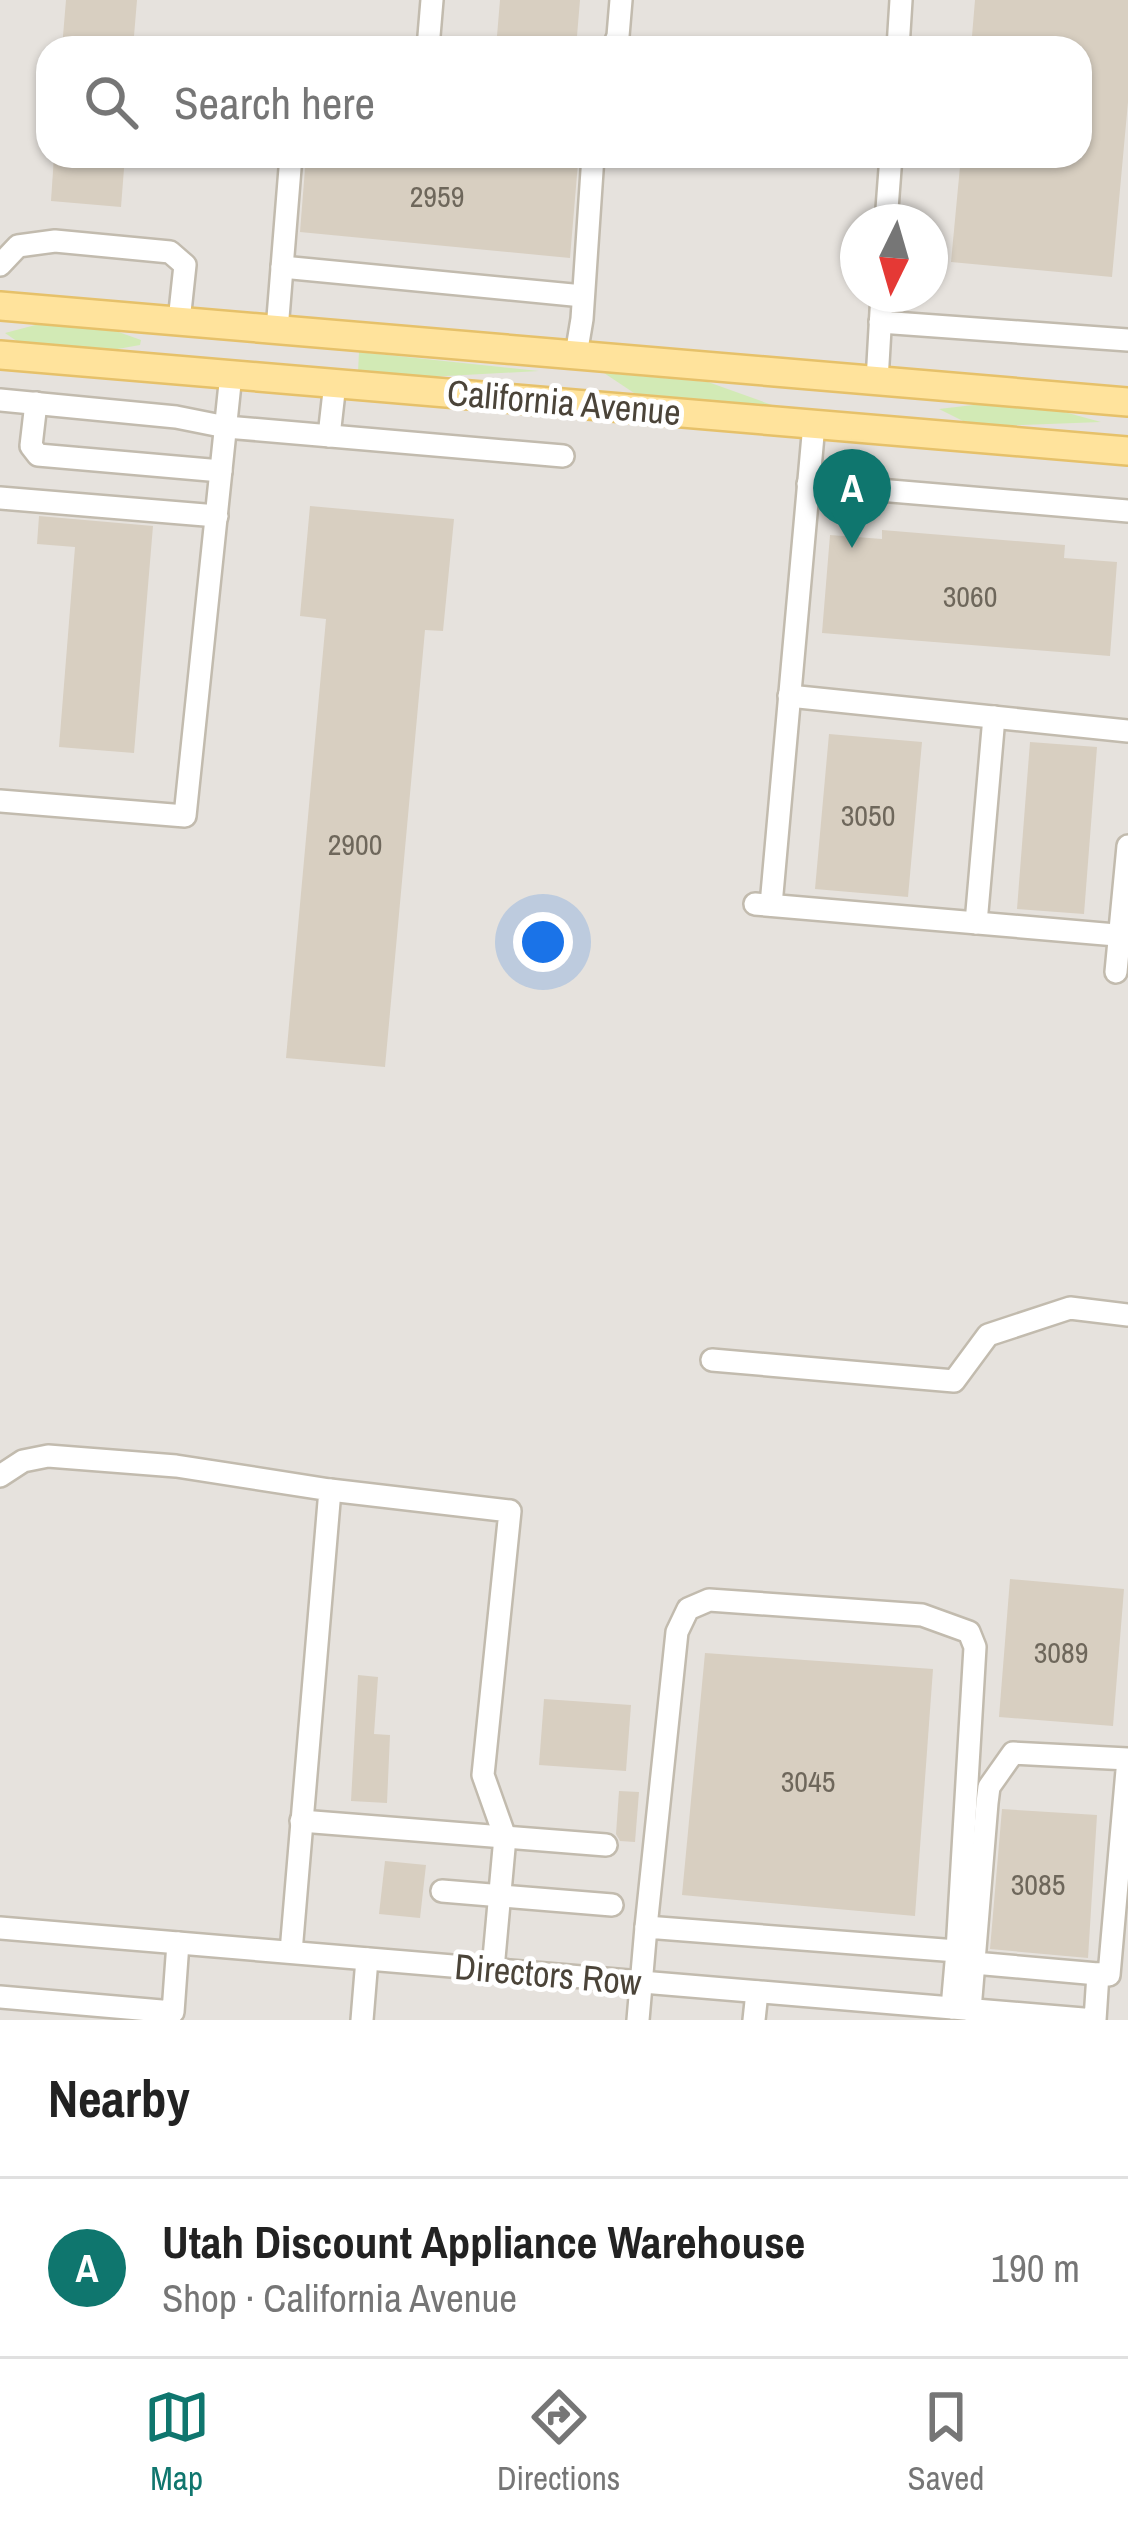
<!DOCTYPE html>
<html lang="en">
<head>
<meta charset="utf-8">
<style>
  :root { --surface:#fff; --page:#f6f6f6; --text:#222; --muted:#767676; --line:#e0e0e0; --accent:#0f766e }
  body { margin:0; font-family:"Archivo Narrow",sans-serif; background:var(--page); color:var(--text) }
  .compass { position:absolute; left:840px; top:204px; width:108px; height:108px; border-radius:50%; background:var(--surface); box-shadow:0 3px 9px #0004; rotate:185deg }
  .you { position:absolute; left:543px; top:942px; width:42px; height:42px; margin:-30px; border:9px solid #fff; border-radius:50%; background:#1a73e8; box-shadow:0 0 0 18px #1a73e833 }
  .badge { display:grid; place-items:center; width:78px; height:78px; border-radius:50%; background:var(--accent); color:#fff; font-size:39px; font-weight:700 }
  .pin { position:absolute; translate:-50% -99px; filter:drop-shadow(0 3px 6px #0008) }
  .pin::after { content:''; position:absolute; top:63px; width:42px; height:36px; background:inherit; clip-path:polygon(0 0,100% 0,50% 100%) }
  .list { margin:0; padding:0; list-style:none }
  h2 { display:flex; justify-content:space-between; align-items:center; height:156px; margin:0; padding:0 48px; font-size:51px }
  h2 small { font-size:39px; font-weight:400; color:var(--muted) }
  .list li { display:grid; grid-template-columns:78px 1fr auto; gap:36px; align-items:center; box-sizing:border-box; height:180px; padding:0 48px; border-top:3px solid var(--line) }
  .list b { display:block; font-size:45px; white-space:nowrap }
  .list p { margin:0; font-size:39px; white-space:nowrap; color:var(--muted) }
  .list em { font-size:39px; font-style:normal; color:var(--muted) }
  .icon { flex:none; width:66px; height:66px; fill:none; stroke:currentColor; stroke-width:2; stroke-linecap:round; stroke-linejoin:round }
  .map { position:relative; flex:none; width:1128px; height:2020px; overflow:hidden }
  .search { position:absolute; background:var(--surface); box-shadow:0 3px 9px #0004; left:36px; right:36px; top:36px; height:132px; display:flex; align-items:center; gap:30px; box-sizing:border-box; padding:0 42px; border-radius:36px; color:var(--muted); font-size:45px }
  .sheet { height:336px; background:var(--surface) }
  nav { display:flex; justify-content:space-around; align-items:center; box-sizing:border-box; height:168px; border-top:3px solid var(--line); background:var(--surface); font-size:33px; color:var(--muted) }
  nav a { display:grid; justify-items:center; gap:6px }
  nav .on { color:var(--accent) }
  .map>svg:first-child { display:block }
  .industrial { fill:#e6e2dd; fill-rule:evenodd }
  .green { fill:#d2eab5 }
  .building { fill:#d8cfc1 }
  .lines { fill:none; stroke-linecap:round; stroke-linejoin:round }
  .minor-casing { stroke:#c2bbae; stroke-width:26 }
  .major-casing { stroke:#e6c16a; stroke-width:32 }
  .minor { stroke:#fff; stroke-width:21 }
  .major { stroke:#ffe39c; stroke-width:27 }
  .labels { text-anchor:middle; stroke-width:10; stroke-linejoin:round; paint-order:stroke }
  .number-label { font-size:30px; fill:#6e675b }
  .street-label { font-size:36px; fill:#4b4439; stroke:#fff }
</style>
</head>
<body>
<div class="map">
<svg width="1128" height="2020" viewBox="0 0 1128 2020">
  <rect width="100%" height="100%" fill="#f6f3ec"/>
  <path class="industrial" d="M0 0H1128V2020H0ZM48 48H1080V156H48ZM858 222H930V294H858Z"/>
  <g class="green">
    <path d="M43 323 110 329 141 340 140 345 101 352 21 344 5 333Z"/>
    <path d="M359 352 539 371 409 378 358 372Z"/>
    <path d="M604 373 708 382 786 410 640 397Z"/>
    <path d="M982 404 1046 407 1101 422 975 427 939 409Z"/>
  </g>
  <g class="building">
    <path d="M66 0H137L133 48H62Z"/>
    <path d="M500 0H580L576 48H496Z"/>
    <path d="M975 0H1128V102L1112 277 951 262 961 156H1080V48H971Z"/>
    <path d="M54 156H125L121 207 51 201Z"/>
    <path d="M306 156H508L578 163 570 258 300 232Z"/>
    <path d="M310 506 454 519 443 631 425 630 385 1067 286 1058 326 619 300 616Z"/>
    <path d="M39 516 153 526 134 753 59 747 75 547 37 544Z"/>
    <path d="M882 530 1065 545 1064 558 1117 562 1110 656 822 633 830 535 882 539Z"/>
    <path d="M829 734 922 742 908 897 815 889Z"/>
    <path d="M1030 742 1097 747 1084 914 1017 909Z"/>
    <path d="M1010 1579 1124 1589 1113 1726 999 1717Z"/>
    <path d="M705 1653 933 1669 915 1916 682 1895Z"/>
    <path d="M358 1675 378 1677 374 1734 390 1735 387 1803 351 1801Z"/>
    <path d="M544 1699 631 1705 626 1771 539 1765Z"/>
    <path d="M619 1791 639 1792 635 1842 620 1841 616 1834Z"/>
    <path d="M1002 1809 1097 1815 1088 1958 990 1949Z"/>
    <path d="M385 1861 426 1865 420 1918 379 1914Z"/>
  </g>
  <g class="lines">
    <g class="minor-casing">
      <g id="minor">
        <path d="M428 48 432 0"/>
        <path d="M613 48 618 36 621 0"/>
        <path d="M898 48 901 0"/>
        <path d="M886 222 891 156"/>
        <path d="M0 265 18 246 55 241 170 252 185 265 179 321"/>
        <path d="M282 267 583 296"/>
        <path d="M880 322 1128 340"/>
        <path d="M277 330 291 156"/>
        <path d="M576 355 582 319 593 156"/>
        <path d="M877 381 882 294"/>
        <path d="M0 400 176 417 226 427 563 456"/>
        <path d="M36 403 31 446 38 455 221 471"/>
        <path d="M329 436 335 383"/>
        <path d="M808 484 1128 511"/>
        <path d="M0 498 217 516"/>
        <path d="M789 696 1128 731"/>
        <path d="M0 801 185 816 231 374"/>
        <path d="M755 904 1128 936"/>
        <path d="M771 905 814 424"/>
        <path d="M976 923 994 717"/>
        <path d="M1116 972 1128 846"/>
        <path d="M712 1360 954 1381 988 1335 1070 1308 1128 1315"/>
        <path d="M0 1476 23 1461 48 1456 176 1466 330 1490 291 1952"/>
        <path d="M330 1490 510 1511 483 1775 505 1837 493 1969"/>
        <path d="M301 1821 606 1845"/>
        <path d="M442 1891 612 1905"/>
        <path d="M646 1927 677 1632 688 1609 709 1600 922 1615 969 1632 975 1647 957 1951"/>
        <path d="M0 1928 1095 2020 1098 1974"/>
        <path d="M0 1997 173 2012 178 1943"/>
        <path d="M970 2010 987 1803 989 1787 1013 1753 1128 1759 1109 1975 974 1963"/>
        <path d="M362 2020 367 1959"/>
        <path d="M638 2020 646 1927 957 1951 952 2008"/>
        <path d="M754 2020 757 1992"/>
      </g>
    </g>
    <g class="major-casing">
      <g id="major">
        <path d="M0 306 1128 402"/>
        <path d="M0 355 1128 451"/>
      </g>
    </g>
    <use href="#minor" class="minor"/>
    <use href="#major" class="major"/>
  </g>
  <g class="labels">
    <g class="number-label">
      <text x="437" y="207">2959</text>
      <text x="970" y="607">3060</text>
      <text x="868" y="826">3050</text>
      <text x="355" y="855">2900</text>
      <text x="1061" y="1663">3089</text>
      <text x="808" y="1792">3045</text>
      <text x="1038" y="1895">3085</text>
    </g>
    <g class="street-label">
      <text transform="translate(564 402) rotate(5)" y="13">California Avenue</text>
      <text transform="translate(548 1974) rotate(5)" y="13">Directors Row</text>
    </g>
  </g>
</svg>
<svg class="compass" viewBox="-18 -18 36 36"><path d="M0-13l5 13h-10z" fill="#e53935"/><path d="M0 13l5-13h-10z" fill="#767676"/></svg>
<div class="you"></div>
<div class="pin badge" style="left:852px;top:548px">A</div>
<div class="search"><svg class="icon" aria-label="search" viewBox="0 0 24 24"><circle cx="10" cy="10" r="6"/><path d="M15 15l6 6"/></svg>Search here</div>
</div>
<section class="sheet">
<h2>Nearby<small></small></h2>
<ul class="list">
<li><span class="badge">A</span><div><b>Utah Discount Appliance Warehouse</b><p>Shop · California Avenue</p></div><em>190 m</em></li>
</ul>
</section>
<nav>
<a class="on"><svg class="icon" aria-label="map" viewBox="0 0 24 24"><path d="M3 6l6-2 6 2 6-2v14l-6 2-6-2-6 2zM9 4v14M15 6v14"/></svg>Map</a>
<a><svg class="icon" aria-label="directions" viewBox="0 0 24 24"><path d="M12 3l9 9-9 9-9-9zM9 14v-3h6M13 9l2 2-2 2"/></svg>Directions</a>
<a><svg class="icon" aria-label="saved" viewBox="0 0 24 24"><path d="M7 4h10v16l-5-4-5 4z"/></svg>Saved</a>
</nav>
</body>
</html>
